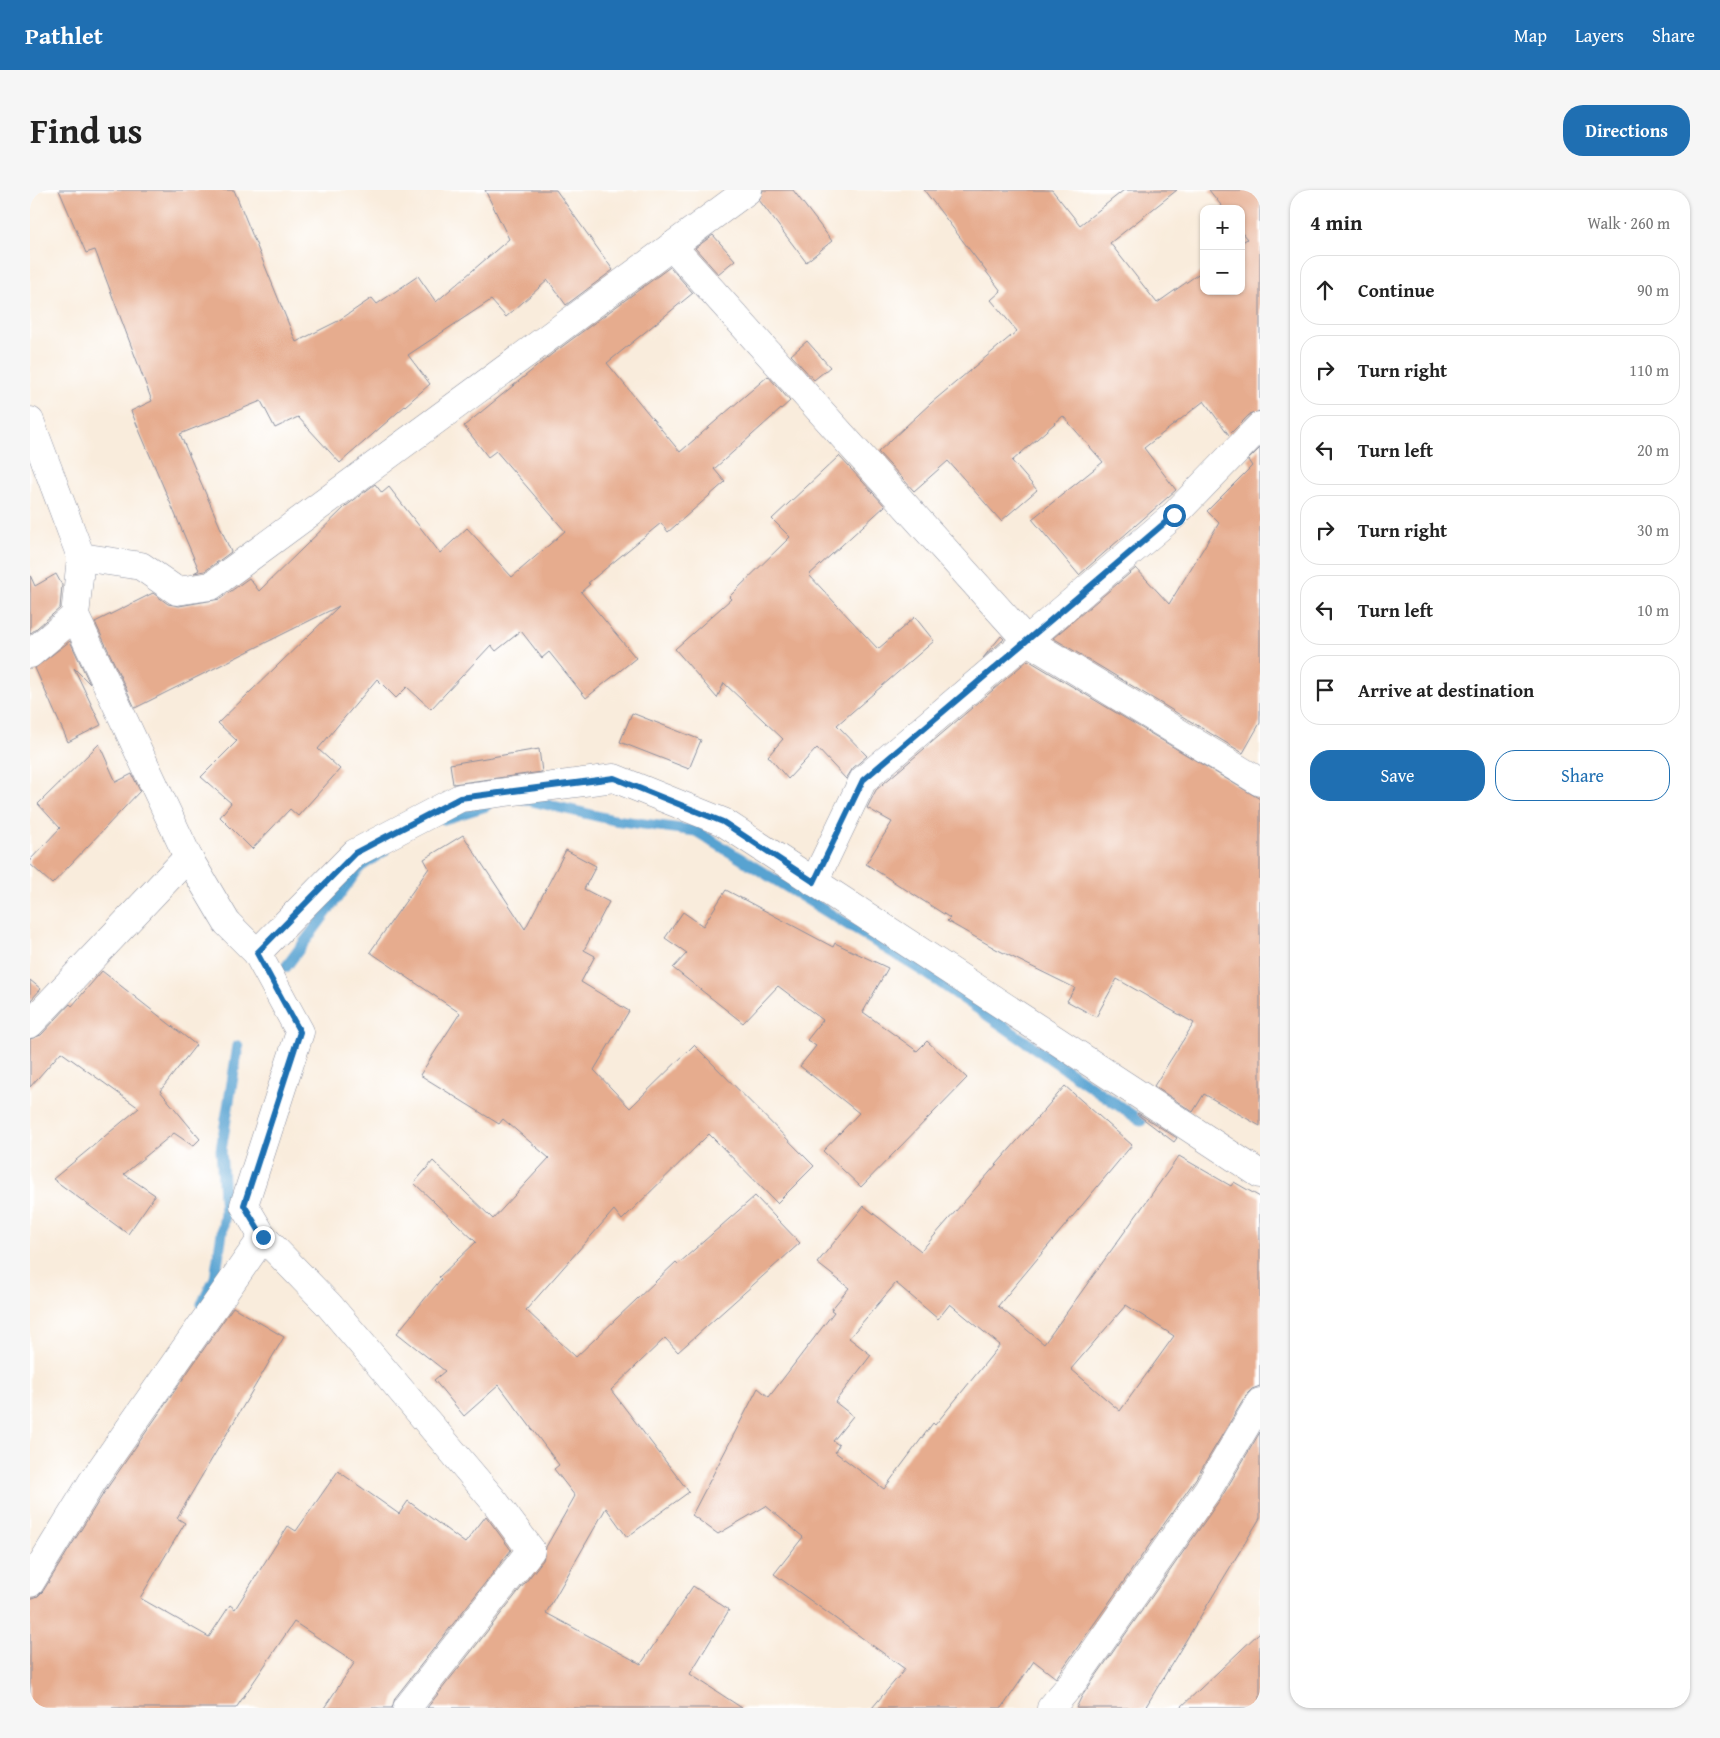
<!DOCTYPE html>
<html lang="en">
<head>
<meta charset="utf-8">
<style>
  :root { --surface:#fff; --page:#f6f6f6; --text:#222; --muted:#767676; --line:#e0e0e0; --accent:#1f6fb2 }
  body { margin:0; font-family:"Gentium Book Plus",serif; background:var(--page); color:var(--text) }
  .controls { position:absolute; right:15px; top:15px; display:grid; overflow:hidden; border-radius:10px; box-shadow:0 1px 4px #0004 }
  .controls button { width:45px; height:45px; display:grid; place-items:center; padding:0; border:0; border-bottom:1px solid var(--line); background:var(--surface); color:var(--text); font:25px sans-serif }
  .stop { position:absolute; width:15px; height:15px; margin:-11px; border:4px solid #1f6fb2; border-radius:50%; background:#fff }
  .stop.end { background:#1f6fb2; border-color:#fff; box-shadow:0 1px 5px #0008 }
  .list { margin:0; padding:0; list-style:none }
  h2 { display:flex; justify-content:space-between; align-items:center; height:65px; margin:0; padding:0 20px; font-size:21px }
  h2 small { font-size:16px; font-weight:400; color:var(--muted) }
  .list li { display:grid; grid-template-columns:32px 1fr auto; gap:15px; align-items:center; box-sizing:border-box; height:70px; margin:0 10px 10px; padding:0 10px; border:1px solid var(--line); border-radius:20px }
  .list b { display:block; font-size:19px; white-space:nowrap }
  .list em { font-size:16px; font-style:normal; color:var(--muted) }
  .actions { display:flex; gap:10px; padding:15px 20px }
  .actions a { flex:1; padding:11px 0; border:1px solid var(--accent); border-radius:20px; text-align:center; font-size:18px; color:var(--accent) }
  .actions .main { background:var(--accent); color:#fff }
  .icon { flex:none; width:28px; height:28px; fill:none; stroke:currentColor; stroke-width:2; stroke-linecap:round; stroke-linejoin:round }
  .map { position:relative; flex:none; width:1230px; height:1518px; overflow:hidden; border-radius:20px }
  header { display:flex; align-items:center; gap:30px; box-sizing:border-box; height:70px; padding:0 25px; background:var(--accent); color:#fff }
  header strong { font-size:24px }
  nav { display:flex; gap:28px; margin-inline-start:auto; font-size:18px }
  .intro { display:flex; align-items:center; justify-content:space-between; box-sizing:border-box; height:120px; padding:0 30px }
  h1 { margin:0; font-size:35px }
  .button { padding:12px 22px; border-radius:20px; background:var(--accent); color:#fff; font-size:18px; font-weight:700 }
  main { display:flex; gap:30px; padding:0 30px }
  aside { flex:1; background:var(--surface); border-radius:20px; box-shadow:0 1px 4px #0004 }
  .map>svg:first-child { display:block }
  .lines { fill:none; stroke-linecap:round; stroke-linejoin:round }
  .stream { stroke:#59a3d1; stroke-width:11 }
  .building { fill:#e6ac8e; fill-rule:evenodd }
  .street-casing { stroke:#8a8e9d; stroke-width:29 }
  .street { stroke:#fff; stroke-width:28 }
  .route { stroke:#1f6fb2; stroke-width:6 }
</style>
</head>
<body>
<header>
<strong>Pathlet</strong>
<nav><a>Map</a><a>Layers</a><a>Share</a></nav>
</header>
<div class="intro"><h1>Find us</h1><a class="button">Directions</a></div>
<main>
<div class="map">
<svg width="1230" height="1518" viewBox="0 0 1230 1518">
  <rect width="100%" height="100%" fill="#fff"/>
  <filter id="ink" filterUnits="userSpaceOnUse"><feTurbulence type="fractalNoise" baseFrequency=".02" numOctaves="2"/><feDisplacementMap in="SourceGraphic" scale="10" xChannelSelector="R" yChannelSelector="G"/><feConvolveMatrix kernelMatrix="1 2 1 2 8 2 1 2 1" color-interpolation-filters="sRGB"/></filter>
  <filter id="wash" filterUnits="userSpaceOnUse"><feTurbulence type="fractalNoise" baseFrequency=".0096" numOctaves="4" result="noise"/><feDisplacementMap in="SourceGraphic" scale="20" xChannelSelector="R" yChannelSelector="G"/><feGaussianBlur stdDeviation="1.12" result="paint"/><feColorMatrix in="noise" values="0 0 0 0 0 0 0 0 0 0 0 0 0 0 0 0 0 1.4 0 .05"/><feComposite in="paint" operator="in"/></filter>
  <g filter="url(#wash)">
    <rect width="100%" height="100%" fill="#f9ecdc"/>
    <g class="lines">
      <g class="stream">
        <path d="M493 609 584 630 666 641 896 783 1111 931"/>
        <path d="M414 629 456 616"/>
        <path d="M256 777 330 677 354 661"/>
        <path d="M172 1114 185 1088 195 1023 191 960 208 856"/>
      </g>
    </g>
    <g id="blocks">
      <g class="building">
        <path d="M29 0H204L266 152 308 131 342 108 347 114 388 86 406 112 479 49 455 0H526L583 80 536 115 518 90 476 127 461 110 378 165 400 194 310 273 268 227 245 238 231 211 150 244 201 362 175 381 164 383 169 380 101 221 122 211 65 60 56 63Z"/>
        <path d="M733 0H763L802 51 776 72 729 10Z"/>
        <path d="M894 0H1022L1050 35 1094 0H1147L1080 53 1127 113 1174 80V101H1211V53L1217 49 1211 42V19H1194L1179 0H1230V221L1219 225 1199 245 1174 211 1114 258 1146 300 1049 385 1002 329 1073 272 1033 226 982 271 1007 300 971 331 918 271 884 301 848 262 901 213 987 141 961 110 971 101Z"/>
        <path d="M683 45 705 70 688 84 665 58Z"/>
        <path d="M640 77 663 103 577 173 650 262 738 186 760 211 684 279 695 292 638 342 631 333 558 393 560 394 551 402 606 468 556 508 519 462 512 468 491 441 466 461 461 455 401 519 377 497 366 508 347 489 288 559 310 579 268 626 260 619 222 659 190 627 201 613 171 587 207 551 188 533 309 416 105 518 65 432 123 403 138 414 149 416 190 409 219 388 229 401 316 316 345 294 352 303 359 297 410 363 437 338 482 387 535 341 466 261 458 267 434 236 522 164Z"/>
        <path d="M777 151 800 177 784 190 761 165Z"/>
        <path d="M1230 258V533L1213 563 1023 448 1106 378 1139 414 1189 333 1177 321 1222 276 1218 270Z"/>
        <path d="M809 266 855 316 779 385 848 459 885 427 904 451 807 535 837 566 823 578 816 589 787 558 758 589 738 566 753 549 694 493 687 508 645 459 701 409 699 407 760 347 742 329Z"/>
        <path d="M26 384 32 395 30 418 0 444V385L5 396Z"/>
        <path d="M971 446 974 449 953 468Z"/>
        <path d="M40 451 60 494 44 478 71 535 38 552 5 478Z"/>
        <path d="M998 470 1230 609V936L1174 904 1163 922 1124 896 1164 833 1087 789 1066 827 1037 811 1045 798 966 759 917 731 920 728 836 674 862 632 837 618 846 600Z"/>
        <path d="M602 523 671 550 659 579 590 552Z"/>
        <path d="M69 554 86 592 102 584 110 601 22 694 0 674V670L30 638 8 614Z"/>
        <path d="M509 559 512 582 423 594 420 574Z"/>
        <path d="M433 645 495 739 536 660 566 676 554 699 579 712 554 760 565 766 551 792 599 821 564 880 600 918 664 855 784 976 747 1013 679 944 592 1030 584 1020 496 1120 546 1167 646 1072 648 1074 725 1006 770 1053 648 1162 635 1148 581 1200 659 1302 597 1347 576 1318 516 1423 611 1474 663 1396 699 1420 660 1484 712 1518H397L513 1370 516 1357 545 1306 524 1279 529 1275 469 1195 434 1226 404 1190 415 1181 367 1143 411 1089 409 1087 446 1052 384 993 403 971 463 1029 519 968 473 929 469 934 390 885 430 823 340 762 399 678 394 669Z"/>
        <path d="M696 700 803 757 805 753 858 778 833 822 887 861 897 851 937 888 831 997 793 961 829 923 770 876 786 856 777 850 793 830 748 796 713 833 643 778 657 763 635 748 653 722 673 736Z"/>
        <path d="M72 781 166 855 130 901 170 949 163 956 144 943 94 984 125 1005 98 1044 23 989 109 918 31 862 0 897V849L11 845 40 814 42 816Z"/>
        <path d="M0 790 11 799 0 811Z"/>
        <path d="M1035 896 1102 955 968 1116 1014 1154 1149 966 1201 996 1204 992 1230 1007V1196L1222 1199 1217 1204 1165 1290 1026 1488 1004 1471 972 1518H842L875 1479 744 1384 773 1347 736 1316 688 1344 662 1325 728 1198 739 1207 804 1122 801 1120 819 1098 787 1073 834 1016 891 1061ZM866 1093 908 1129 920 1114 970 1155 905 1235 903 1233 854 1299 805 1262 809 1255 803 1251 823 1226 805 1212 841 1165 819 1148ZM1096 1115 1144 1146 1090 1221 1041 1179Z"/>
        <path d="M1108 923 1147 948 1144 952 1107 924Z"/>
        <path d="M203 1117 254 1147 147 1328 155 1333 110 1408 179 1447 200 1415 205 1419 258 1336 266 1341 308 1281 369 1324 378 1311 435 1353 456 1326 481 1360 365 1508 362 1518H294L325 1472 264 1432 206 1518H0V1409L8 1406 13 1401 75 1301Z"/>
        <path d="M1230 1242V1328L1115 1518H1046L1052 1506 1191 1308Z"/>
        <path d="M1230 1442V1518H1150Z"/>
      </g>
    </g>
  </g>
  <g filter="url(#ink)">
    <use href="#blocks" fill-opacity="0" stroke="#8a8e9d" stroke-width="1"/>
    <g class="lines">
      <g class="street-casing">
        <g id="street">
          <path d="M642 56 996 450 1230 592"/>
          <path d="M0 231 51 367 45 426 158 667 197 733 227 763 270 842 214 1015 233 1047 299 1115 465 1312 501 1360 377 1518"/>
          <path d="M51 367 111 376 147 401 181 396 718 0"/>
          <path d="M0 464 45 426"/>
          <path d="M784 692 833 590 1144 325 1230 236"/>
          <path d="M227 763 325 663 430 608 584 588 693 632 1230 984"/>
          <path d="M0 834 158 667"/>
          <path d="M0 1393 62 1292 233 1047"/>
          <path d="M1021 1518 1043 1492 1178 1299 1230 1212"/>
        </g>
      </g>
      <use href="#street" class="street"/>
    </g>
  </g>
  <g class="lines" filter="url(#ink)">
    <path class="route" d="M233 1047 214 1015 270 842 227 763 325 663 430 608 584 588 693 632 784 692 833 590 1144 325"/>
  </g>
</svg>
<div class="controls">
<button>+</button>
<button>−</button>
</div>
<div class="stop" style="left:1144px;top:325px"></div>
<div class="stop end" style="left:233px;top:1047px"></div>
</div>
<aside>
<h2>4 min<small>Walk · 260 m</small></h2>
<ul class="list">
<li><svg class="icon" aria-label="ahead" viewBox="0 0 24 24"><path d="M12 20V5M6 11l6-6 6 6"/></svg><div><b>Continue</b></div><em>90 m</em></li>
<li><svg class="icon" aria-label="right" viewBox="0 0 24 24"><path d="M7 20v-9h11M14 6l5 5-5 5"/></svg><div><b>Turn right</b></div><em>110 m</em></li>
<li><svg class="icon" aria-label="left" viewBox="0 0 24 24"><path d="M17 20v-9H6M10 6l-5 5 5 5"/></svg><div><b>Turn left</b></div><em>20 m</em></li>
<li><svg class="icon" aria-label="right" viewBox="0 0 24 24"><path d="M7 20v-9h11M14 6l5 5-5 5"/></svg><div><b>Turn right</b></div><em>30 m</em></li>
<li><svg class="icon" aria-label="left" viewBox="0 0 24 24"><path d="M17 20v-9H6M10 6l-5 5 5 5"/></svg><div><b>Turn left</b></div><em>10 m</em></li>
<li><svg class="icon" aria-label="arrive" viewBox="0 0 24 24"><path d="M6 21V4h12l-3 4 3 4H6"/></svg><div><b>Arrive at destination</b></div></li>
</ul>
<div class="actions"><a class="main">Save</a><a>Share</a></div>
</aside>
</main>
</body>
</html>
